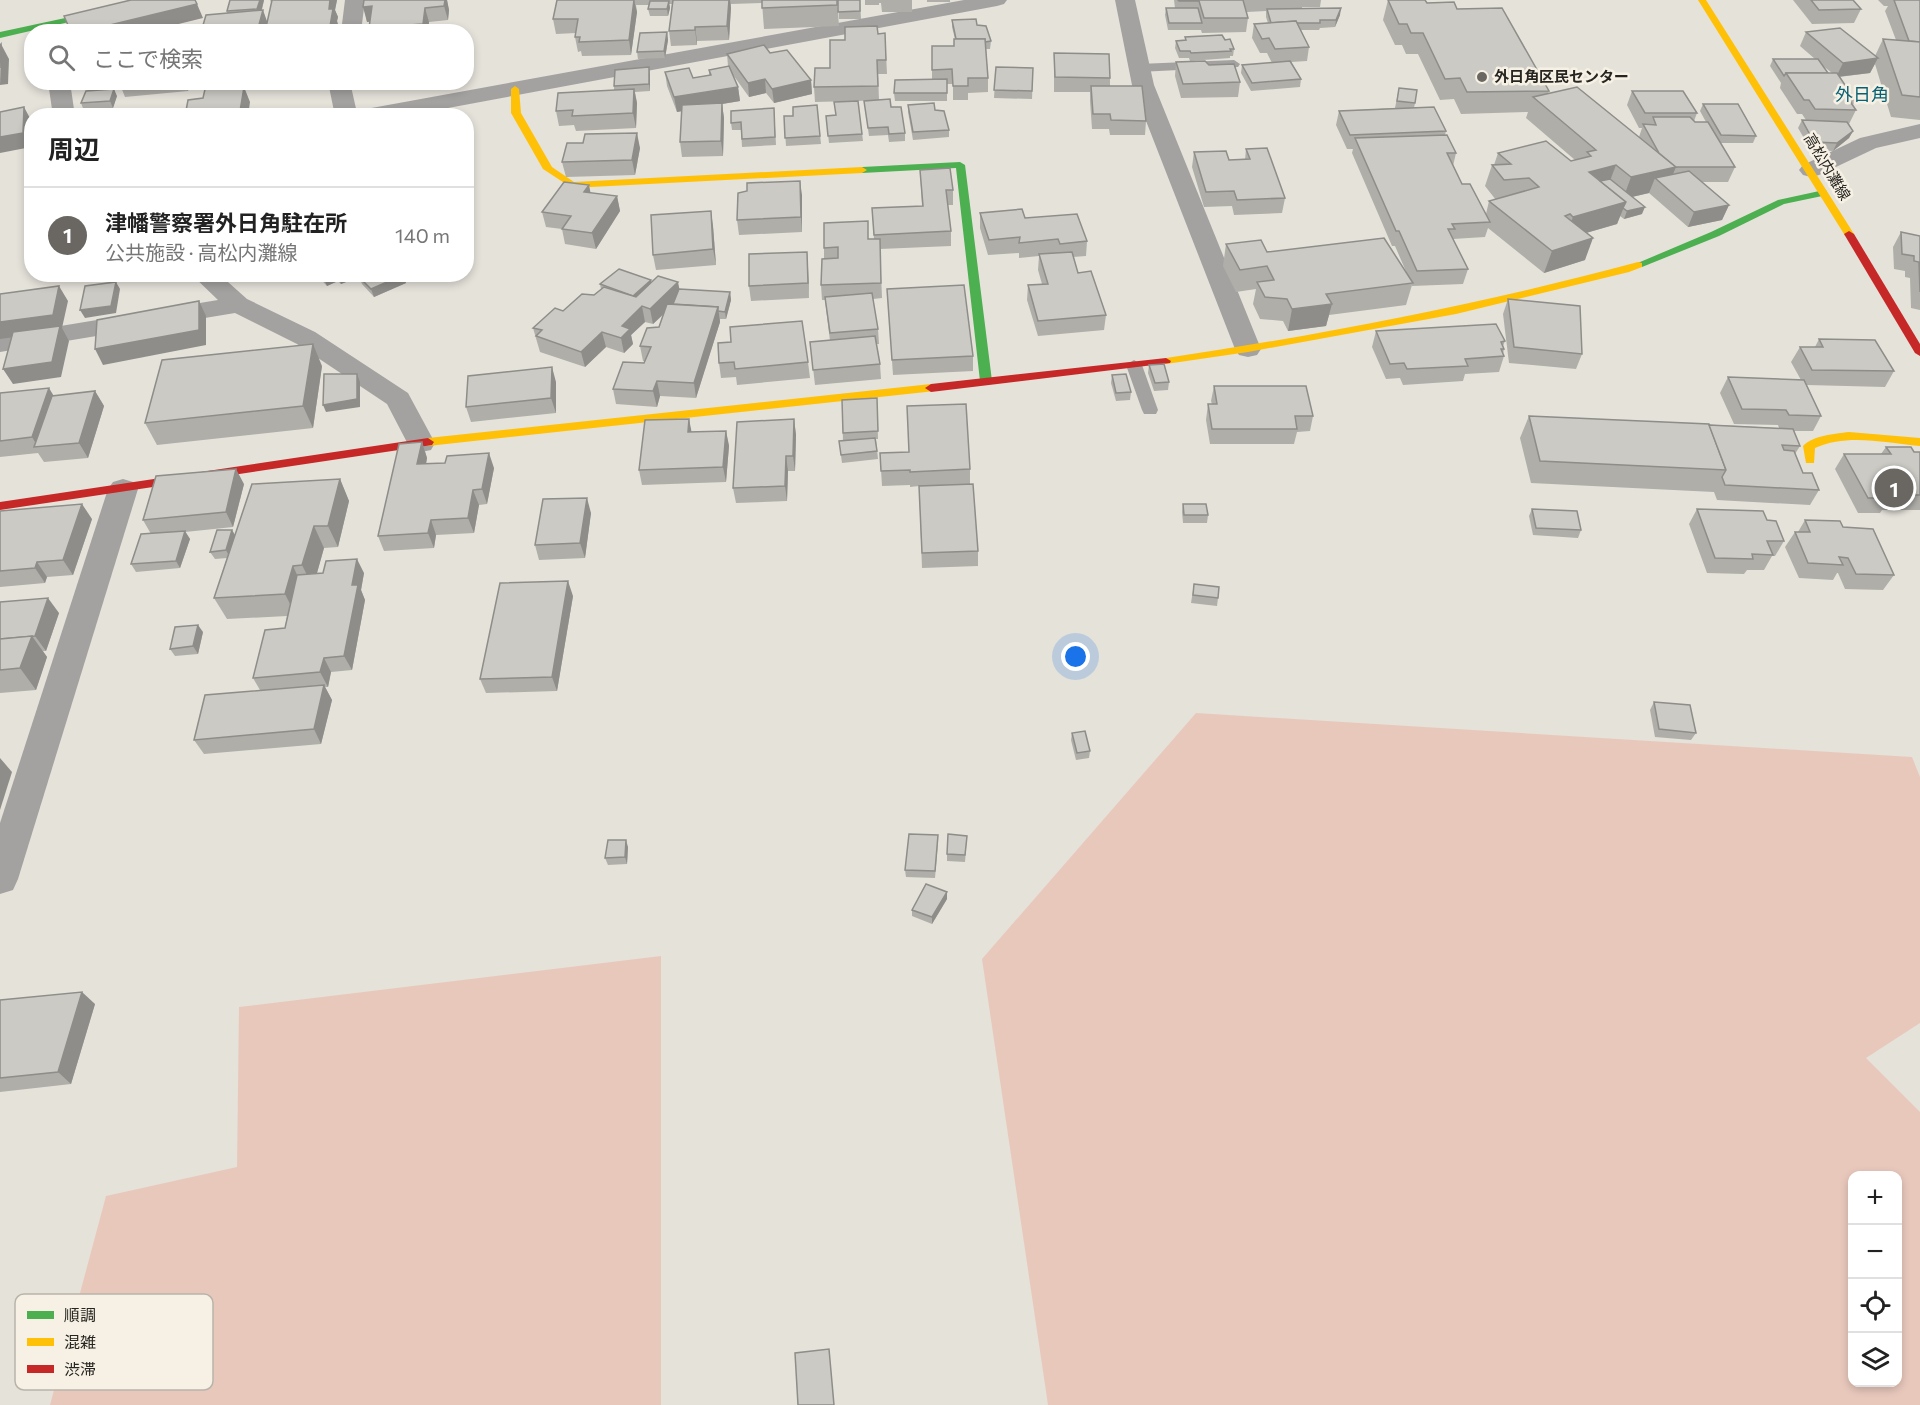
<!DOCTYPE html>
<html lang="ja">
<head>
<meta charset="utf-8">
<style>
  :root { --surface:#fff; --page:#f6f6f6; --text:#222; --muted:#767676; --line:#e0e0e0; --accent:#6a6762 }
  body { margin:0; font-family:Commissioner,"Noto Sans JP",sans-serif; background:var(--page); color:var(--text) }
  .controls { position:absolute; right:18px; bottom:18px; display:grid; overflow:hidden; border-radius:12px; box-shadow:0 3px 9px #0003 }
  .controls button { width:54px; height:54px; display:grid; place-items:center; padding:0; border:0; border-bottom:2px solid var(--line); background:var(--surface); color:var(--text); font:30px sans-serif }
  .you { position:absolute; left:1076px; top:657px; width:21px; height:21px; margin:-15px; border:4px solid #fff; border-radius:50%; background:#1a73e8; box-shadow:0 0 0 9px #1a73e833 }
  .badge { display:grid; place-items:center; width:39px; height:39px; border-radius:50%; background:var(--accent); color:#fff; font-size:20px; font-weight:700 }
  .pin { position:absolute; translate:-50% -50%; border:3px solid #fff; box-shadow:0 2px 6px #0006 }
  .list { margin:0; padding:0; list-style:none }
  h2 { display:flex; justify-content:space-between; align-items:center; height:78px; margin:0; padding:0 24px; font-size:26px }
  h2 small { font-size:20px; font-weight:400; color:var(--muted) }
  .list li { display:grid; grid-template-columns:39px 1fr auto; gap:18px; align-items:center; box-sizing:border-box; height:96px; padding:0 24px; border-top:2px solid var(--line) }
  .list b { display:block; font-size:22px; white-space:nowrap }
  .list p { margin:0; font-size:20px; white-space:nowrap; color:var(--muted) }
  .list em { font-size:20px; font-style:normal; color:var(--muted) }
  .icon { flex:none; width:33px; height:33px; fill:none; stroke:currentColor; stroke-width:2; stroke-linecap:round; stroke-linejoin:round }
  .map { position:relative; flex:none; width:1920px; height:1405px; overflow:hidden }
  .search { position:absolute; background:var(--surface); box-shadow:0 3px 9px #0003; left:24px; top:24px; width:450px; height:66px; display:flex; align-items:center; gap:15px; box-sizing:border-box; padding:0 21px; border-radius:24px; color:var(--muted); font-size:22px }
  .panel { position:absolute; background:var(--surface); box-shadow:0 3px 9px #0003; left:24px; top:108px; width:450px; height:174px; border-radius:24px }
  .map>svg:first-child { display:block }
  .green { fill:#e9c8bc; fill-rule:evenodd }
  .lines { fill:none; stroke-linecap:round; stroke-linejoin:round }
  .lane { fill:#a4a2a0; fill-rule:evenodd }
  .street { fill:#a4a2a0; fill-rule:evenodd }
  .fast { fill:#4caf50; fill-rule:evenodd }
  .slow { fill:#ffc107; fill-rule:evenodd }
  .jam { fill:#c62828; fill-rule:evenodd }
  .wall { fill:#afaea9; fill-rule:evenodd }
  .shaded-wall { fill:#8e8d89 }
  .building { fill:#cbcac4; stroke:#8e8d89; stroke-width:1.5 }
  .poi-dot { fill:#6a6762; stroke:#f6f1e4; stroke-width:2 }
  .labels { text-anchor:middle; stroke-width:5; stroke-linejoin:round; paint-order:stroke }
  .far-poi-label { font-size:15px; font-weight:bold; fill:#272521; stroke:#f6f1e4; text-anchor:start }
  .far-street-label { font-size:15px; fill:#272521; stroke:#f6f1e4 }
  .far-quarter-label { font-size:18px; fill:#076174; stroke:#f6f1e4 }
  .key { fill:#f6f1e4; stroke:#b8b4aa; stroke-width:1.5 }
  .key-label { font-size:16px; fill:#272521 }
</style>
</head>
<body>
<div class="map">
<svg width="1920" height="1405" viewBox="0 0 1920 1405">
  <rect width="100%" height="100%" fill="#e5e2da"/>
  <g class="green">
    <path d="M1196 713 1912 757 1920 777V1023L1866 1058 1920 1112V1405H1048L982 959ZM1852 1176H1898V1382H1852Z"/>
    <path d="M661 956V1405H50L106 1196 237 1167 239 1007Z"/>
  </g>
  <g class="lines">
    <g class="lane">
      <path d="M1234 60 1240 64 1238 67 1139 72 1133 68 1139 64Z"/>
      <path d="M1134 360 1142 365 1158 410 1156 414H1144L1142 410 1126 365Z"/>
    </g>
    <g class="street">
      <path d="M345 0H365L361 32H341Z"/>
      <path d="M964 0H1007L1004 4 997 6 405 116H335L328 82H350L357 113 366 109Z"/>
      <path d="M1115 0H1135L1154 85 1261 349 1257 355 1248 357 1239 355 1235 349 1132 85Z"/>
      <path d="M48 82H70L75 116H53Z"/>
      <path d="M1920 124V138L1876 148 1819 175 1811 177 1803 175 1799 170 1803 165 1860 138Z"/>
      <path d="M191 274H219L247 299 315 332 408 393 435 443 431 450 421 452 411 450 387 404 297 344 235 313 0 352V336L218 300Z"/>
      <path d="M123 479 133 482 138 489 18 879 13 890 0 894V823L108 489 113 482Z"/>
    </g>
    <g class="fast">
      <path d="M149 0H164L0 38V32Z"/>
      <path d="M960 162 965 165 992 381 986 385 980 381 956 168 862 173 857 170 862 167Z"/>
      <path d="M1824 190 1827 191V195L1784 204 1719 236 1642 267H1634L1633 265 1711 232 1778 200Z"/>
    </g>
    <g class="slow">
      <path d="M1698 0H1706L1854 234 1853 236H1845L1844 234Z"/>
      <path d="M515 86 519 89 521 113 552 167 574 182 862 167 867 170 862 173 572 188 543 169 511 113V89Z"/>
      <path d="M1638 262 1642 263V267L1629 272 1456 314 1248 352 1166 364 1161 361 1166 358C1326 334 1482 304 1638 262Z"/>
      <path d="M931 384 937 388 935 391 428 446 422 442 428 438Z"/>
      <path d="M1849 432 1920 438V446C1885 443 1848 433 1815 448L1814 463H1806L1803 446C1814 435 1834 434 1849 432Z"/>
    </g>
    <g class="jam">
      <path d="M1849 231 1854 234 1920 344V356L1915 353 1844 234Z"/>
      <path d="M1166 358 1171 361 1170 363 931 392 925 388 931 384Z"/>
      <path d="M428 438 434 442 432 445 0 510V502Z"/>
    </g>
  </g>
  <g class="wall">
    <path d="M264 0 262 10 267 23 272 4 270 0H337L335 10 338 17 337 21 340 32H201L227 13V11Z"/>
    <path d="M364 0H447L449 10 448 20 429 22 428 32H370L369 28 370 21 367 22Z"/>
    <path d="M557 0H860L861 19H839L838 1H837L839 26 764 29 762 3 731 4 729 40 697 41V45L671 46 669 31 672 4H669L670 8 668 16H650L648 9 649 5H636L637 12 631 55 582 56 581 51 578 52 575 37 576 33 556 34 553 19Z"/>
    <path d="M865 0H912V12H882L881 3H879V5H865Z"/>
    <rect x="927" y="0" width="23" height="2"/>
    <path d="M1174 0H1321L1320 7H1302V9L1340 15 1335 27 1320 28 1319 30H1301L1309 47 1307 61 1291 62 1301 79 1300 87 1251 91 1241 73 1242 65 1272 63 1267 53H1260L1252 38 1254 24 1268 23 1266 17V11L1247 12 1243 1 1248 18 1246 32 1202 33 1201 30H1168L1165 15 1166 8H1175Z"/>
    <path d="M1388 0 1427 3 1457 9 1549 91 1548 94 1639 137 1642 128H1639L1627 105 1632 91 1697 113 1694 121 1695 122H1706L1700 111 1703 104 1756 136 1753 143H1720L1735 167 1728 182H1702L1729 205 1722 220 1688 227 1649 193 1632 197 1642 214 1624 219 1620 216 1617 224 1586 233 1585 260 1544 273 1488 228 1485 237 1453 239 1468 269 1463 284 1412 286V285L1406 305 1329 315 1326 326 1288 331 1283 321 1260 319 1253 304 1256 289 1236 292 1223 266 1226 244 1408 276 1395 246H1392L1352 153 1353 149H1347L1336 125 1339 111 1395 108 1399 88 1415 103 1414 108 1446 131 1445 135 1456 153 1453 166 1462 184 1486 214 1489 201 1496 200 1485 186 1492 165H1494L1498 153 1571 161 1575 160 1526 118 1528 112 1461 114 1454 99 1440 100 1418 54H1406L1402 45H1395L1383 20Z"/>
    <path d="M1793 0H1853L1861 9 1854 23 1812 24Z"/>
    <path d="M1878 0H1920V120L1891 117 1875 64 1870 73 1839 77 1855 100 1853 105 1856 110 1849 124 1853 131 1849 138 1833 151 1811 150 1798 128 1802 120H1806L1802 114H1797L1780 88 1781 83 1770 66 1773 59H1815L1800 46 1806 32 1875 56 1883 39 1896 40 1885 11 1888 6H1884ZM1822 65 1832 73H1828Z"/>
    <path d="M952 20 977 25 991 41 990 49H986L988 78V92L968 93V100H953V84H947V101H895L894 93 932 80V46H954L955 39 952 27Z"/>
    <path d="M667 32 668 40 665 58 638 59 637 52Z"/>
    <path d="M885 33 887 74H878L879 100 891 107 905 133V141L889 142 888 135 869 136 864 101 877 100 858 101 863 141 829 143 826 116 835 115 853 101 815 102 814 87 830 68 845 40 878 34Z"/>
    <path d="M1185 37 1225 40 1234 49 1233 56H1230V58L1190 61 1189 58H1179L1175 48 1176 41 1185 40Z"/>
    <path d="M770 53 811 80 812 94 774 103 766 93 749 97 731 72 738 87 740 101 722 104 724 118 723 156 682 157 680 142 682 111 677 112 667 86 665 72 693 78 709 75V70L728 66 727 54Z"/>
    <path d="M1054 53 1110 78V86L1146 121 1145 135H1110L1109 129H1092L1090 101V92H1054Z"/>
    <path d="M1176 62 1209 65 1240 82 1238 97 1181 98 1175 76Z"/>
    <path d="M649 67 650 75V91L635 92 637 103 636 128 576 131 574 125 559 126 556 111 614 90V86Z"/>
    <path d="M996 67 1033 68 1032 99 994 98Z"/>
    <path d="M119 82H190L188 91 125 97Z"/>
    <path d="M117 96 113 108 84 111 81 103Z"/>
    <path d="M817 105 821 144 786 146 784 116H793Z"/>
    <path d="M908 105 935 110 949 130V137L913 140 908 112Z"/>
    <path d="M774 108 776 145 742 147 741 130H732L731 123Z"/>
    <path d="M640 148 635 175 566 177 562 162Z"/>
    <path d="M1246 149 1285 198 1282 213 1234 215 1232 206 1204 207 1192 167 1194 152 1229 160H1245Z"/>
    <path d="M920 170 953 190V205H947L951 231V246L880 249 882 298 873 299 878 329 879 344H876L880 364 881 379 815 385 810 342 830 341 825 300H822L821 285 824 259V248L874 239 872 208 922 206Z"/>
    <path d="M802 195V232L739 235 737 220Z"/>
    <path d="M617 196 620 211 596 249 565 244 562 229 546 227 542 212Z"/>
    <path d="M980 213 1025 218 1087 241 1086 256 1073 257 1078 273 1106 315 1104 330 1038 336 1027 300 1028 285 1042 284 1038 270 1039 256 1019 258V253L988 255 980 228Z"/>
    <path d="M713 226 716 265 656 270 653 255Z"/>
    <path d="M1901 232 1920 236V310L1911 308 1910 278 1905 277V271L1894 269 1893 247Z"/>
    <path d="M807 252 809 298 751 301 749 286Z"/>
    <path d="M316 274H403L406 283 374 297 362 284 359 277 341 284 338 281 327 286Z"/>
    <path d="M651 282 679 289 730 292 731 300 726 319H720V322L696 398 660 396 657 407 616 404 613 389 644 363 645 361H643L640 346 659 327 663 315 653 324 645 322 631 335 633 344 624 353 606 347 585 367 540 352 533 328 594 295 601 289 600 284Z"/>
    <path d="M887 289 973 356V371L893 375Z"/>
    <path d="M1508 299 1582 354 1576 369 1509 363 1503 314Z"/>
    <path d="M1376 331 1505 341 1503 346 1504 349 1503 354 1504 356 1499 372 1465 374 1463 381 1403 385 1400 378 1386 379 1372 347Z"/>
    <path d="M1819 339 1894 371 1885 387 1807 385 1821 416 1813 431H1794L1800 446 1795 454 1803 473 1819 490 1810 505 1717 500 1714 492 1531 483 1520 438 1529 416 1779 428 1778 425 1734 424 1720 393 1728 377 1801 380 1791 362 1800 347H1815Z"/>
    <path d="M718 343 808 362 810 378 737 385 736 377 721 378 719 363Z"/>
    <path d="M1149 365 1169 382 1168 390 1154 391 1148 373Z"/>
    <path d="M322 366 313 428 157 445 145 423Z"/>
    <path d="M1112 375 1131 392 1130 400 1116 401 1111 383Z"/>
    <path d="M556 382V413L471 422 466 407Z"/>
    <path d="M1214 386 1313 416 1310 431 1297 432 1294 444H1210L1206 420 1208 404H1212L1211 401Z"/>
    <path d="M95 391 104 406 88 458 44 462 38 453 0 457V393L53 396Z"/>
    <path d="M877 398 878 439H876L878 459 842 463 839 441H843L842 400Z"/>
    <path d="M689 419 691 432 726 431 729 446 726 482 642 485 639 470Z"/>
    <path d="M794 419 796 435 795 471H788L787 501 736 503 733 488Z"/>
    <path d="M422 442 427 458 426 464 494 468 487 504 479 505 474 533 436 535 434 548 384 551 378 536Z"/>
    <path d="M1886 447 1914 452H1920V510H1882L1880 513H1858L1835 469 1844 454H1881Z"/>
    <path d="M880 453 970 469V484L978 551V566L922 568 919 486 910 487V485L882 486Z"/>
    <path d="M340 479 349 501 338 547 324 548 317 573H364L361 590 365 600 352 670 331 672 328 687H325L332 700 321 744 204 754 194 740 260 690 253 678 285 628 287 616 227 619 214 598 227 558 215 559 210 552 232 530 235 535Z"/>
    <path d="M244 484 233 527 185 532 190 539 180 568 136 572 131 564 151 534 143 520Z"/>
    <path d="M1183 504 1208 515 1207 523H1183L1182 512Z"/>
    <path d="M1532 509 1581 530 1578 538 1533 535 1529 516Z"/>
    <path d="M1697 509 1767 520 1784 541 1775 556H1772L1764 570H1747L1744 574 1707 573 1689 524Z"/>
    <path d="M0 511 92 519 73 575 47 577 45 583 0 587Z"/>
    <path d="M591 513 585 558 539 560 535 545Z"/>
    <path d="M1805 520 1843 527 1894 575 1883 590 1845 589 1838 573H1837L1833 580 1799 578 1785 547 1795 532H1798Z"/>
    <path d="M1194 584 1218 598 1217 606 1191 603Z"/>
    <path d="M573 596 557 691 486 693 480 679Z"/>
    <path d="M0 602 59 613 46 651H43L47 657 36 690 0 693Z"/>
    <path d="M203 632 198 654 175 656 170 649Z"/>
    <path d="M1654 702 1696 733 1691 740 1655 737 1650 710Z"/>
    <path d="M1072 733 1090 751 1089 758 1076 760 1071 740Z"/>
    <path d="M967 836 965 862 947 861V854Z"/>
    <path d="M938 842 935 878 906 877 905 870Z"/>
    <path d="M628 847 627 864 608 865 605 858Z"/>
    <path d="M947 899 932 924 912 916V910Z"/>
    <path d="M0 1000 95 1004 71 1084 0 1092Z"/>
  </g>
  <g class="shaded-wall">
    <path d="M260 0H264L260 16 257 9Z"/>
    <path d="M329 0H337L335 10 338 17 337 21 340 32H329Z"/>
    <path d="M445 0H447L449 10 448 20 444 6Z"/>
    <path d="M634 0 637 12 631 55 629 40Z"/>
    <path d="M729 0H730L731 8 729 40 727 26Z"/>
    <path d="M669 1 670 8 668 16 667 9Z"/>
    <path d="M197 4 203 18 146 32H81Z"/>
    <path d="M372 6 377 21 367 22 363 7Z"/>
    <path d="M425 8 429 22 428 32H425L423 24Z"/>
    <path d="M1341 8 1340 15 1335 27 1336 20Z"/>
    <path d="M263 10 268 24 266 32H257Z"/>
    <path d="M695 27 697 41V45L695 30Z"/>
    <path d="M667 32 668 40 665 58 664 51Z"/>
    <path d="M1 44 9 59 8 84 0 85Z"/>
    <path d="M1878 58 1870 73 1836 77 1843 63Z"/>
    <path d="M649 67 650 75V91L649 84Z"/>
    <path d="M765 79 766 93 749 97 748 83Z"/>
    <path d="M811 80 812 94 774 103 772 89Z"/>
    <path d="M184 82H190L188 91Z"/>
    <path d="M244 87 250 102 248 116H201Z"/>
    <path d="M738 87 740 101 722 104 724 118 723 156 721 141 722 104 677 112 674 97Z"/>
    <path d="M114 89 117 96 113 108 110 101Z"/>
    <path d="M634 89 637 103 636 128 633 113Z"/>
    <path d="M24 107 32 122 31 147 0 153V137Z"/>
    <path d="M1853 131 1849 138 1833 151 1837 143Z"/>
    <path d="M637 133 640 148 635 175 632 160Z"/>
    <path d="M1616 165 1608 186 1589 172Z"/>
    <path d="M1676 167 1667 188 1655 178 1649 193 1623 199 1631 177Z"/>
    <path d="M800 181 802 195V232L801 217Z"/>
    <path d="M589 185 592 200 584 192Z"/>
    <path d="M617 196 620 211 596 249 592 233Z"/>
    <path d="M1626 202 1617 224 1565 239 1573 217Z"/>
    <path d="M1729 205 1722 220 1688 227 1694 212Z"/>
    <path d="M1645 207 1642 214 1624 219 1627 211Z"/>
    <path d="M711 211 713 226 716 265 713 249Z"/>
    <path d="M1593 238 1585 260 1544 273 1552 251Z"/>
    <path d="M807 252 808 267 809 298 808 283Z"/>
    <path d="M322 274H336L338 281 327 286Z"/>
    <path d="M338 274H366L341 284Z"/>
    <path d="M403 275 406 283 374 297 371 289Z"/>
    <path d="M651 280 652 288 634 304 633 296Z"/>
    <path d="M116 282 120 289 116 313 85 318 80 310Z"/>
    <path d="M678 282 681 297 653 324 650 309Z"/>
    <path d="M59 286 68 301 62 328 69 341 61 377 13 384 3 369 59 331 0 339V322Z"/>
    <path d="M730 292 731 300 726 319 725 312Z"/>
    <path d="M199 301 206 316V345L103 365 95 349Z"/>
    <path d="M1332 304 1326 326 1288 331 1292 309Z"/>
    <path d="M642 306 645 322 631 335 633 344 624 353 621 338 622 326Z"/>
    <path d="M718 307 720 322 696 398 694 383Z"/>
    <path d="M602 332 606 347 585 367 581 352Z"/>
    <path d="M313 344 322 366 313 428 303 406Z"/>
    <path d="M552 367 556 382V413L551 398Z"/>
    <path d="M357 374 360 382V407L326 412 323 405Z"/>
    <path d="M657 381 660 396 657 407 653 391Z"/>
    <path d="M49 388 58 403 38 447 32 437Z"/>
    <path d="M95 391 104 406 88 458 79 443Z"/>
    <path d="M689 419 692 434 688 432Z"/>
    <path d="M794 419 796 435 795 471 793 456Z"/>
    <path d="M726 431 729 446 726 482 723 467Z"/>
    <path d="M422 442 427 458 423 480 417 464Z"/>
    <path d="M489 453 494 468 487 504 482 489Z"/>
    <path d="M786 456 788 471 787 501 785 486Z"/>
    <path d="M236 469 244 484 233 527 226 512Z"/>
    <path d="M340 479 349 501 338 547 328 526Z"/>
    <path d="M473 490 479 505 474 533 468 518Z"/>
    <path d="M587 498 591 513 585 558 580 543Z"/>
    <path d="M82 504 92 519 73 575 63 560Z"/>
    <path d="M431 520 436 535 434 548 428 533Z"/>
    <path d="M314 526 324 548 313 587 302 565Z"/>
    <path d="M232 530 236 537 230 558 226 550Z"/>
    <path d="M185 531 190 539 180 568 176 561Z"/>
    <path d="M357 559 364 573 361 590 365 600 352 670 344 656 352 585Z"/>
    <path d="M37 562 47 577 45 583 35 568Z"/>
    <path d="M293 566 303 588 296 616 285 594Z"/>
    <path d="M568 581 573 596 557 691 552 677Z"/>
    <path d="M48 598 59 613 46 651 35 636Z"/>
    <path d="M198 625 203 632 198 654 193 646Z"/>
    <path d="M32 636 47 657 36 690 20 668Z"/>
    <path d="M324 658 331 672 328 687 320 672Z"/>
    <path d="M324 685 332 700 321 744 314 729Z"/>
    <path d="M0 758 12 772 0 810Z"/>
    <path d="M626 840 628 847 627 864 625 857Z"/>
    <path d="M947 892V899L932 924V917Z"/>
    <path d="M82 992 95 1004 71 1084 58 1072Z"/>
  </g>
  <g class="building">
    <path d="M131 0H195L197 4 81 32H71L64 16Z"/>
    <path d="M230 0H260L257 9 227 11Z"/>
    <path d="M272 0H330L329 9H333L329 32H265Z"/>
    <path d="M364 0H445L444 6 425 8 423 24 369 28 372 6 363 7Z"/>
    <path d="M557 0H634L629 40 579 42 580 37H575L578 19H553Z"/>
    <path d="M673 0H729L727 26 695 27V30L669 31Z"/>
    <path d="M762 0H837V5L762 8Z"/>
    <path d="M838 0H860V11L838 12Z"/>
    <path d="M1178 0H1243L1248 18H1204L1199 1H1179Z"/>
    <path d="M1388 0H1425L1427 3 1454 2 1457 9 1502 8 1549 91 1467 92 1460 78 1445 79 1423 33H1411L1407 24H1399Z"/>
    <path d="M1811 0H1853L1861 9 1819 10Z"/>
    <path d="M1894 0H1920V42L1909 41Z"/>
    <path d="M650 1H669L667 9H648Z"/>
    <path d="M1166 8H1198L1202 23H1169Z"/>
    <path d="M1341 8 1336 20H1320V23H1297L1296 21 1271 23 1267 9Z"/>
    <path d="M263 10 257 32H201L206 15Z"/>
    <path d="M976 19 977 25 986 26 991 41 985 42V39H956L952 20Z"/>
    <path d="M1296 21 1309 47 1275 49 1269 38 1262 39 1254 24Z"/>
    <path d="M877 26 878 34 885 33 886 60H877L878 86 814 87 815 68H830V40H845V27Z"/>
    <path d="M1840 28 1878 58 1843 63 1806 32Z"/>
    <path d="M667 32 664 51 637 52 640 33Z"/>
    <path d="M1222 35 1225 40 1230 39 1234 49H1230L1231 51 1191 53 1190 51H1180L1176 41 1186 40 1185 37Z"/>
    <path d="M954 39H985L988 78H968V86H953L952 69 932 70V46H954Z"/>
    <path d="M1883 39 1920 42V97L1902 95Z"/>
    <path d="M1 44 0 68V45Z"/>
    <path d="M764 45 770 53 787 50 811 80 772 89 765 79 748 83 727 54Z"/>
    <path d="M1054 53 1109 54 1110 78 1055 77Z"/>
    <path d="M1773 59H1818L1828 73H1786L1784 76Z"/>
    <path d="M1205 61 1209 65 1234 64 1240 82 1183 84 1176 62Z"/>
    <path d="M1290 61 1301 79 1252 83 1242 65Z"/>
    <path d="M729 66 738 87 674 97 665 72 689 68 693 78 711 75 709 70Z"/>
    <path d="M649 67V84L614 86 615 70Z"/>
    <path d="M996 67 1033 68 1032 91 994 90Z"/>
    <path d="M1786 73H1837L1855 100H1849L1856 110 1815 109 1809 100H1804Z"/>
    <path d="M947 79V93H894L895 80Z"/>
    <path d="M230 82 229 89 244 87 240 111 201 116H185L188 100 203 98 206 85Z"/>
    <path d="M1091 86H1142L1146 121 1111 120 1110 114H1093Z"/>
    <path d="M1577 87 1676 167 1631 177 1616 165 1589 172 1626 202 1573 217 1570 214 1565 216 1593 238 1552 251 1489 201 1539 187 1529 178 1504 180 1492 165 1511 164 1498 153 1546 141 1571 161 1591 156 1587 152 1596 150 1533 97Z"/>
    <path d="M1399 88 1417 90 1415 103 1397 101Z"/>
    <path d="M114 89 110 101 81 103 86 91Z"/>
    <path d="M634 89 633 113 572 116 573 110 556 111 558 93Z"/>
    <path d="M1632 91H1683L1697 113H1645Z"/>
    <path d="M890 99 891 107H901L905 133 889 134 888 127 868 128 864 101Z"/>
    <path d="M858 101 862 134 828 136 826 116 836 115 834 102Z"/>
    <path d="M722 103 721 141 680 142 682 105Z"/>
    <path d="M934 103 935 110 944 111 949 130 913 132 908 105Z"/>
    <path d="M1703 104H1738L1756 136 1721 135Z"/>
    <path d="M817 105 820 136 785 138 784 116H793V107Z"/>
    <path d="M24 107 23 133 0 137V112Z"/>
    <path d="M1434 107 1446 131 1350 135 1339 111Z"/>
    <path d="M774 108 775 137 742 139 741 122 731 123V111Z"/>
    <path d="M159 110 157 116H97V115Z"/>
    <path d="M1653 117H1690L1695 122H1708L1735 167H1676L1659 153 1643 124 1656 125Z"/>
    <path d="M1802 120 1847 122 1853 131 1837 143 1814 142Z"/>
    <path d="M637 133 632 160 562 162 567 143H583L585 134Z"/>
    <path d="M1447 135 1456 153H1447L1462 184H1470L1490 222 1452 224 1455 229H1448L1468 269 1417 271 1399 231H1396L1355 138Z"/>
    <path d="M1267 148 1285 198 1237 200 1234 191 1206 192 1194 152 1226 151 1229 160 1250 159 1246 149Z"/>
    <path d="M950 168 953 190H946L951 231 874 235 872 208 923 206 920 170Z"/>
    <path d="M1689 171 1729 205 1694 212 1655 178Z"/>
    <path d="M1610 179 1645 207 1627 211 1623 208 1626 202 1600 181Z"/>
    <path d="M800 181 801 217 737 220 738 193 747 191V183Z"/>
    <path d="M564 182 589 185 584 192 617 196 592 233 562 229 571 216 542 212Z"/>
    <path d="M1022 209 1025 218 1077 214 1087 241 1060 244 1058 239 1019 243 1020 237 989 240 980 213Z"/>
    <path d="M711 211 713 249 653 255 651 215Z"/>
    <path d="M868 221V239H880L881 283 821 285 822 259 838 258V247L824 248V223Z"/>
    <path d="M1901 232 1920 236V292L1919 262 1914 261V256L1902 254Z"/>
    <path d="M1384 238 1413 283 1326 294 1332 304 1292 309 1287 299 1265 297 1257 282 1274 280 1267 266 1240 270 1226 244 1261 240 1267 252Z"/>
    <path d="M807 252 808 283 749 286V254Z"/>
    <path d="M1072 252 1078 273 1091 271 1106 315 1038 321 1028 285 1048 284 1039 254Z"/>
    <path d="M619 269 651 280 633 296 600 284Z"/>
    <path d="M364 274H403V275L371 289 359 277Z"/>
    <path d="M658 276 678 282 650 309 642 306 622 326 630 329 621 338 602 332 581 352 536 336 542 330 533 328 555 308 563 311 582 294 594 295 604 287 636 297Z"/>
    <path d="M116 282 111 306 80 310 85 286Z"/>
    <path d="M964 285 973 356 892 360 887 289Z"/>
    <path d="M59 286 53 315 0 322V294Z"/>
    <path d="M679 289 730 292 725 312 718 311V307L673 304Z"/>
    <path d="M872 293 878 329 830 333 825 297Z"/>
    <path d="M1508 299 1580 306 1582 354 1514 347Z"/>
    <path d="M199 301V330L95 349 97 320Z"/>
    <path d="M667 304 718 307 694 383 657 381 653 391 613 389 623 362 644 363 651 347 640 346 647 328 659 327Z"/>
    <path d="M802 321 808 362 735 369 734 362 719 363 718 343 731 342 730 327Z"/>
    <path d="M1496 324 1505 341 1501 342 1504 349H1501L1504 356 1465 359 1468 366 1407 369 1404 363 1390 364 1376 331Z"/>
    <path d="M60 326 52 362 3 369 13 332Z"/>
    <path d="M875 336 880 364 813 370 810 342Z"/>
    <path d="M1819 339 1875 340 1894 371 1812 370 1800 347H1823Z"/>
    <path d="M313 344 303 406 145 423 162 360Z"/>
    <path d="M1164 364 1169 382 1155 383 1149 365Z"/>
    <path d="M552 367 551 398 466 407 468 376Z"/>
    <path d="M324 374H357V399L323 405Z"/>
    <path d="M1126 374 1131 392 1116 393 1112 375Z"/>
    <path d="M1728 377 1804 380 1821 416 1789 415 1786 410 1742 409Z"/>
    <path d="M1214 386H1306L1313 416H1295L1297 429H1212L1208 404H1217Z"/>
    <path d="M49 388 32 437 0 441V393Z"/>
    <path d="M95 391 79 443 34 447 52 396Z"/>
    <path d="M877 398 878 431 843 433 842 400Z"/>
    <path d="M966 404 970 469 910 472V470L881 471 880 453 909 452 907 406Z"/>
    <path d="M1529 416 1709 424 1726 470 1540 461Z"/>
    <path d="M689 419 688 432 726 431 723 467 639 470 645 420Z"/>
    <path d="M794 419 793 456H786L785 486 733 488 737 422Z"/>
    <path d="M1709 425 1793 429 1800 446 1782 445 1784 450 1794 451 1803 473H1812L1819 490 1725 485 1722 477 1726 470Z"/>
    <path d="M875 438 877 451 841 455 839 441Z"/>
    <path d="M422 442 417 464 445 463 447 456 489 453 482 489 473 490 468 518 431 520 428 533 378 536 399 444Z"/>
    <path d="M1886 447H1911L1914 452H1920V495H1889L1890 498H1868L1844 454H1891Z"/>
    <path d="M236 469 226 512 143 520 156 476Z"/>
    <path d="M340 479 328 526H314L302 565 293 566 285 594 214 598 252 484Z"/>
    <path d="M973 484 978 551 922 553 919 486Z"/>
    <path d="M587 498 580 543 535 545 543 499Z"/>
    <path d="M82 504 63 560 37 562 35 568 0 571V511Z"/>
    <path d="M1183 504H1206L1208 515H1184Z"/>
    <path d="M1532 509 1577 511 1581 530 1536 528Z"/>
    <path d="M1697 509 1763 511 1767 520 1776 521 1784 541H1767L1773 555 1752 554 1753 559 1715 558Z"/>
    <path d="M1805 520 1840 521 1843 527 1873 529 1894 575 1856 574 1848 558 1839 557 1843 565 1808 563 1795 532H1810Z"/>
    <path d="M217 530H232L226 550 210 552Z"/>
    <path d="M185 531 176 561 131 564 141 534Z"/>
    <path d="M357 559 352 585H358L344 656 324 658 320 672 253 678 265 630 285 628 297 575 323 573 326 561Z"/>
    <path d="M568 581 552 677 480 679 500 583Z"/>
    <path d="M1194 584 1219 587 1218 598 1193 595Z"/>
    <path d="M48 598 35 636 0 639V602Z"/>
    <path d="M198 625 193 646 170 649 175 627Z"/>
    <path d="M32 636 20 668 0 670V639Z"/>
    <path d="M324 685 314 729 194 740 205 695Z"/>
    <path d="M1654 702 1690 705 1696 733 1659 729Z"/>
    <path d="M1085 731 1090 751 1077 753 1072 733Z"/>
    <path d="M909 834 938 835 935 871 905 870Z"/>
    <path d="M948 834 967 836 965 855 947 854Z"/>
    <path d="M608 840H626L625 857 605 858Z"/>
    <path d="M926 884 947 892 932 917 912 910Z"/>
    <path d="M82 992 58 1072 0 1078V1000Z"/>
    <path d="M829 1349 834 1405H798L795 1353Z"/>
  </g>
  <circle class="poi-dot" cx="1482" cy="77" r="6"/>
  <g class="labels">
    <g class="far-poi-label">
      <text x="1494" y="82">外日角区民センター</text>
    </g>
    <g class="far-street-label">
      <text transform="translate(1827 167) rotate(59)" y="5">高松内灘線</text>
    </g>
    <g class="far-quarter-label">
      <text x="1862" y="101">外日角</text>
    </g>
  </g>
  <rect x="15" y="1294" width="198" height="96" rx="9" class="key"/>
  <rect x="27" y="1311" width="27" height="8" fill="#4caf50"/>
  <rect x="27" y="1338" width="27" height="8" fill="#ffc107"/>
  <rect x="27" y="1365" width="27" height="8" fill="#c62828"/>
  <g class="key-label">
    <text x="64" y="1321">順調</text>
    <text x="64" y="1348">混雑</text>
    <text x="64" y="1375">渋滞</text>
  </g>
</svg>
<div class="controls">
<button>+</button>
<button>−</button>
<button><svg class="icon" aria-label="locate" viewBox="0 0 24 24"><circle cx="12" cy="12" r="6"/><path d="M12 2v4M12 18v4M2 12h4M18 12h4"/></svg></button>
<button><svg class="icon" aria-label="layers" viewBox="0 0 24 24"><path d="M12 4l9 5-9 5-9-5zM3 14l9 5 9-5"/></svg></button>
</div>
<div class="you"></div>
<div class="pin badge" style="left:1894px;top:488px">1</div>
<div class="search"><svg class="icon" aria-label="search" viewBox="0 0 24 24"><circle cx="10" cy="10" r="6"/><path d="M15 15l6 6"/></svg>ここで検索</div>
<section class="panel">
<h2>周辺<small></small></h2>
<ul class="list">
<li><span class="badge">1</span><div><b>津幡警察署外日角駐在所</b><p>公共施設 · 高松内灘線</p></div><em>140 m</em></li>
</ul>
</section>
</div>
</body>
</html>
